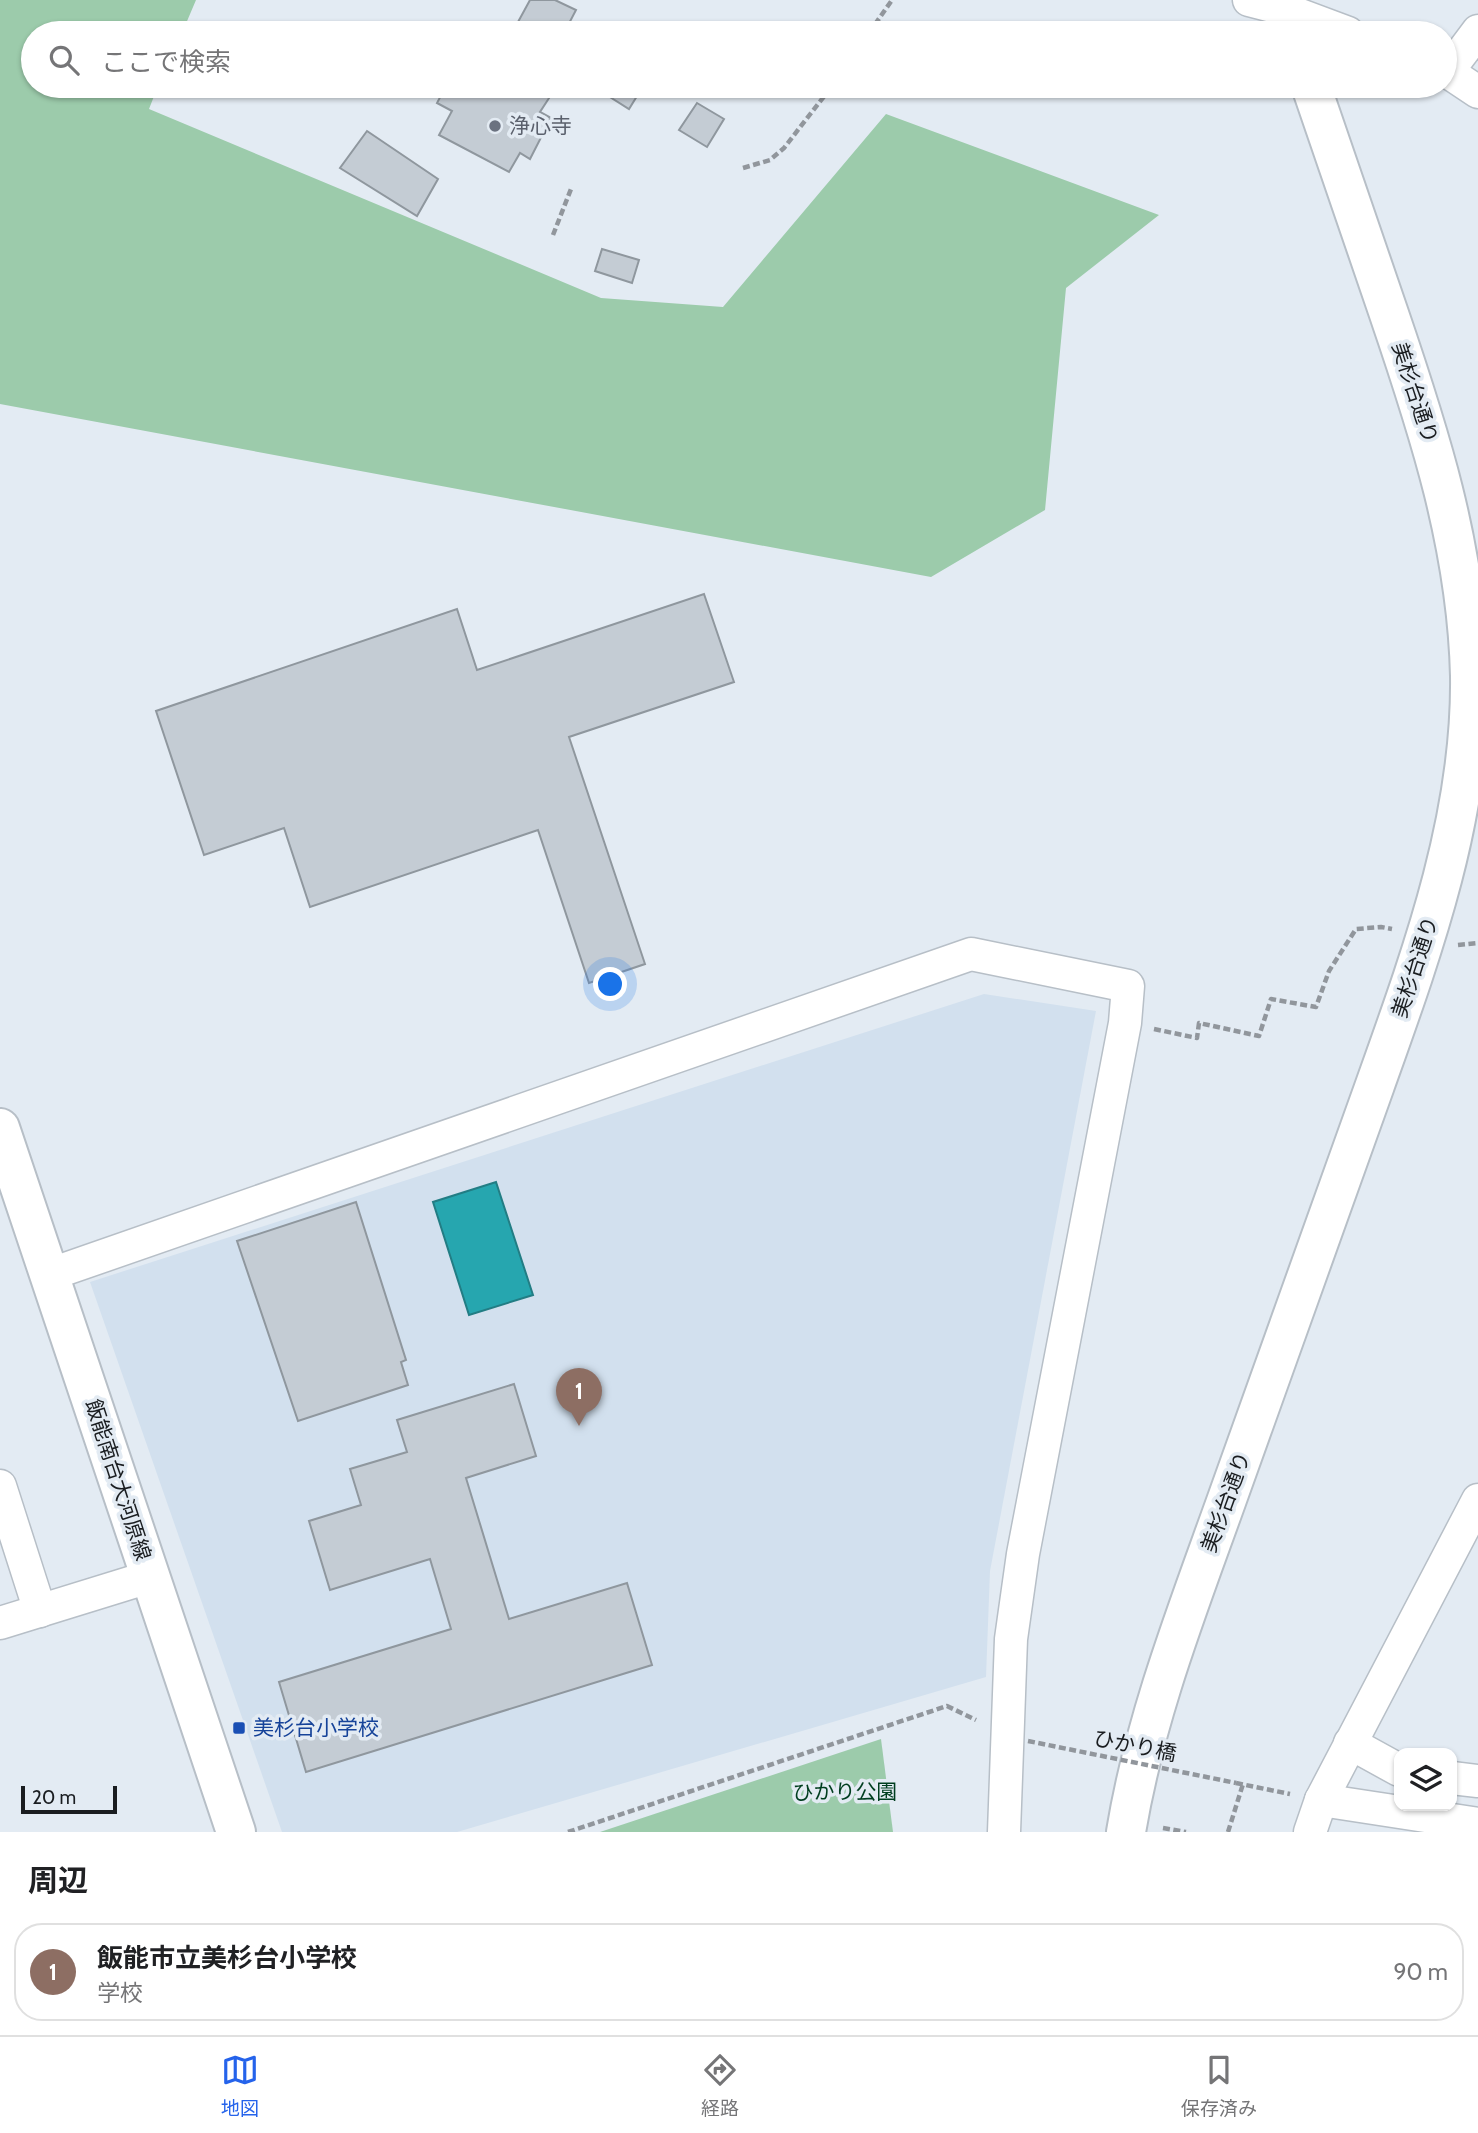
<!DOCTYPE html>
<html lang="ja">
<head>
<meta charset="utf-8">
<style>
  :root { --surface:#fff; --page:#f2f2f2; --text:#202124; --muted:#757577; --line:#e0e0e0; --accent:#2563eb }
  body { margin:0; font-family:Cabin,"Noto Sans JP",sans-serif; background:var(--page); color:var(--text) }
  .controls { position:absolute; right:21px; bottom:21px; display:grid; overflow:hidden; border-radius:14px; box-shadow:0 2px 5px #0004 }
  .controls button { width:63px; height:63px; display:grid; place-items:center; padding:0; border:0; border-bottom:2px solid var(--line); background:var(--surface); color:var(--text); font:35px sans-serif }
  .scale { position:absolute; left:21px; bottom:18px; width:96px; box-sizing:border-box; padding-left:7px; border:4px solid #1a1d20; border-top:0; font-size:19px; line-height:24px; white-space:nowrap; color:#1a1d20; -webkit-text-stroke:5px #e3ebf3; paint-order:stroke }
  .you { position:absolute; left:611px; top:985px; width:24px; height:24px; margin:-18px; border:5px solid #fff; border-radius:50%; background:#1a73e8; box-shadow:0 0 0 10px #1a73e833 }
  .badge { display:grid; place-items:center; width:46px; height:46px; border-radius:50%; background:var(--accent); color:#fff; font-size:23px; font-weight:700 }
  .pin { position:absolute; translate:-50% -58px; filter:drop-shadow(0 2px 4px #0008) }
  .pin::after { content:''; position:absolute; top:37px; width:24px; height:21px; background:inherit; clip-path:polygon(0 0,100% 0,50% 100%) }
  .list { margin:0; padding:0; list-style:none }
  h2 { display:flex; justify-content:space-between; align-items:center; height:91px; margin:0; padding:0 28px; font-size:30px }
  h2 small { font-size:23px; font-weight:400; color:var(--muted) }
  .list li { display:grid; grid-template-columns:46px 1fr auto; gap:21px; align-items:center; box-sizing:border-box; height:98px; margin:0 14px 14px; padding:0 14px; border:2px solid var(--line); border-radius:28px }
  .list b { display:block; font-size:26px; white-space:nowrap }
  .list p { margin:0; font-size:23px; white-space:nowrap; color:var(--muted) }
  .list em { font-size:23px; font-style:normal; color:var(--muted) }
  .icon { flex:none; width:38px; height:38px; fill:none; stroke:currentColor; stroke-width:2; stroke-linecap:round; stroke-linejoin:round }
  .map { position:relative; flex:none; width:1478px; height:1832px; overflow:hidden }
  .search { position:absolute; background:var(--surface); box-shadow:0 2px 5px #0004; left:21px; right:21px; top:21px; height:77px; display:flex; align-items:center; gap:18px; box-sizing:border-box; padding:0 24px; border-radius:38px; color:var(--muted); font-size:26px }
  .sheet { height:203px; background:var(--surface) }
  nav { display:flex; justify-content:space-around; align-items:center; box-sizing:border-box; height:98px; border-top:2px solid var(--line); background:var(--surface); font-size:19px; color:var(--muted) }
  nav a { display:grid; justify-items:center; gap:4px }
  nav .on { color:var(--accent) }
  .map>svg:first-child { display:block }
  .built { fill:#d2e0ee }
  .green { fill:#9ccbab }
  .water { fill:#26a6af; stroke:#227d84; stroke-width:2 }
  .building { fill:#c4ccd4; stroke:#8f979e; stroke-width:2 }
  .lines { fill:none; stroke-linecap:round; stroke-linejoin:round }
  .street-casing { stroke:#b7bfc7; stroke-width:35 }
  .secondary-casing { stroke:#b7bfc7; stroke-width:42 }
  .path { stroke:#91969c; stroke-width:4.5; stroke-dasharray:7 3.5; stroke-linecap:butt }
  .street { stroke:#fff; stroke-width:32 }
  .secondary { stroke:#fff; stroke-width:38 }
  .path-bridge { stroke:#91969c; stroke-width:4.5; stroke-dasharray:7 3.5; stroke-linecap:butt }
  .worship-dot { fill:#6b7280; stroke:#e3ebf3; stroke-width:2.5 }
  .transit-dot { fill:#1a4fb4; stroke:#e3ebf3; stroke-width:2.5 }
  .labels { text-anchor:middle; stroke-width:7; stroke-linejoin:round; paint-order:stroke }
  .worship-label { font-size:21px; fill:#5b616d; stroke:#e3ebf3; text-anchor:start }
  .street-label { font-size:21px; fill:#1a1d20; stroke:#e3ebf3 }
  .transit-label { font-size:21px; fill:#164399; stroke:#e3ebf3; text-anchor:start }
  .park-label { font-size:21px; fill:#003e1f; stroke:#e3ebf3 }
</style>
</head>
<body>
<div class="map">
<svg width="1478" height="1832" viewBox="0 0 1478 1832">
  <rect width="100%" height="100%" fill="#e3ebf3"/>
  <path class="built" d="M984 994 1096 1011 990 1571 986 1677 457 1832H282L90 1282Z"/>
  <g class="green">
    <path d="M0 0H196L182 33H33V86H158L149 109 601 298 723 307 886 114 1159 215 1066 288 1045 510 931 577 0 404Z"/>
    <path d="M881 1739 893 1832H600Z"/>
  </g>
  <path class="water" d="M496 1182 533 1295 469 1315 433 1202Z"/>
  <g class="building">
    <path d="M530 0H555L576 10 564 33H512Z"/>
    <path d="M446 86H540L553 92 540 112 551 118 530 159 520 153 509 172 439 135 452 111 437 103Z"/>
    <path d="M606 86H638L642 88 629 109 602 92Z"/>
    <path d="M697 103 724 119 707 147 679 130Z"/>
    <path d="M367 131 438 179 417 216 340 168Z"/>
    <path d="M602 249 639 260 632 283 595 271Z"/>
    <path d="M704 594 734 682 569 737 645 964 589 983 538 830 310 907 284 828 204 855 156 711 457 609 477 670Z"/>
    <path d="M356 1202 406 1360 401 1362 408 1385 298 1421 237 1241Z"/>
    <path d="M514 1384 536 1456 466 1478 509 1619 627 1583 652 1665 306 1772 279 1682 451 1629 430 1559 330 1590 309 1521 361 1505 350 1469 407 1452 397 1420Z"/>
  </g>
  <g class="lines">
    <g class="street-casing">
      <g id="street">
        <path d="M1249 0 1284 9 1348 33"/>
        <path d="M1445 70 1478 92"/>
        <path d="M1448 71 1478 31"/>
        <path d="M51 1274 971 954 1128 986 1125 1023 1023 1554 1011 1639 1004 1832"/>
        <path d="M0 1486 40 1611"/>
        <path d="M0 1623 149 1577"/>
        <path d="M1350 1743 1399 1770"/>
        <path d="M1452 1778 1478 1781"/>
        <path d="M1321 1800 1478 1824"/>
        <path d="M1310 1832 1321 1800 1478 1500"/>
      </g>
    </g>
    <g class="secondary-casing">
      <g id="secondary">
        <path d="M1281 0 1293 33"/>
        <path d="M0 1128 236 1832"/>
        <path d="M1126 1832C1145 1717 1188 1608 1227 1499 1276 1361 1326 1223 1375 1085 1422 953 1472 817 1470 676 1467 548 1429 431 1388 311 1362 236 1336 161 1311 86"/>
      </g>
    </g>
    <g class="path">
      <path d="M634 33 636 29"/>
      <path d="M869 33 892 0"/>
      <path d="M743 168 770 160 784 148 832 86"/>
      <path d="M553 235 571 189"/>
      <path d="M1458 945 1478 943"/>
      <path d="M1154 1029 1197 1038 1199 1023 1259 1036 1271 999 1316 1007 1329 971 1356 929 1381 927 1392 929"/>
      <path d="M1236 1783 1290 1794"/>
      <path d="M1163 1828 1186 1832"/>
      <path d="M568 1832 947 1706 976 1720"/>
      <path d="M1228 1832 1243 1784"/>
    </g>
    <use href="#street" class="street"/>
    <use href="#secondary" class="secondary"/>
    <path class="path-bridge" d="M1028 1741 1236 1783"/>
  </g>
  <circle class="worship-dot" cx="495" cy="126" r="7"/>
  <rect class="transit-dot" x="232" y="1721" width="14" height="14" rx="3.5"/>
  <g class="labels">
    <g class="worship-label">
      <text x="509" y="133">浄心寺</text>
    </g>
    <g class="street-label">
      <text transform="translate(1415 393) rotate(72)" y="7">美杉台通り</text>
      <text transform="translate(1415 967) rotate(-72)" y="7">美杉台通り</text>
      <text transform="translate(118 1480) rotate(72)" y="7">飯能南台大河原線</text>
      <text transform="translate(1226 1502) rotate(-70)" y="7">美杉台通り</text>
      <text transform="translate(1135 1746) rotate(11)" y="7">ひかり橋</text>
    </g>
    <g class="transit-label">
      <text x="253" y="1735">美杉台小学校</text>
    </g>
    <g class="park-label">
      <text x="845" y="1799">ひかり公園</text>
    </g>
  </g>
</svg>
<div class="controls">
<button><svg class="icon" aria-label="layers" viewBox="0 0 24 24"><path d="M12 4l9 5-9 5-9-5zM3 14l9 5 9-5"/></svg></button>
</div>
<div class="scale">20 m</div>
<div class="you"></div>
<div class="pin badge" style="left:579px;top:1426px;background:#8d6e63">1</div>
<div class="search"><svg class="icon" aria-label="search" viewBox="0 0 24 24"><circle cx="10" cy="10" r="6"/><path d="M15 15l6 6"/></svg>ここで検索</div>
</div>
<section class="sheet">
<h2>周辺<small></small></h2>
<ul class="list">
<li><span class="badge" style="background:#8d6e63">1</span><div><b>飯能市立美杉台小学校</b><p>学校</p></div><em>90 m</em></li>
</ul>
</section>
<nav>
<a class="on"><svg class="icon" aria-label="map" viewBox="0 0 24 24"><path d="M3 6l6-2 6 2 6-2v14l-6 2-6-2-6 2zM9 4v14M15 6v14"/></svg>地図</a>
<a><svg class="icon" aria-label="directions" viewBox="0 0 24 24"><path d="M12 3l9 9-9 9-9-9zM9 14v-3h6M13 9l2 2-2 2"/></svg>経路</a>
<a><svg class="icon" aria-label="saved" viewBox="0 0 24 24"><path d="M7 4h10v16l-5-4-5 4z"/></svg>保存済み</a>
</nav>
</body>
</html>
